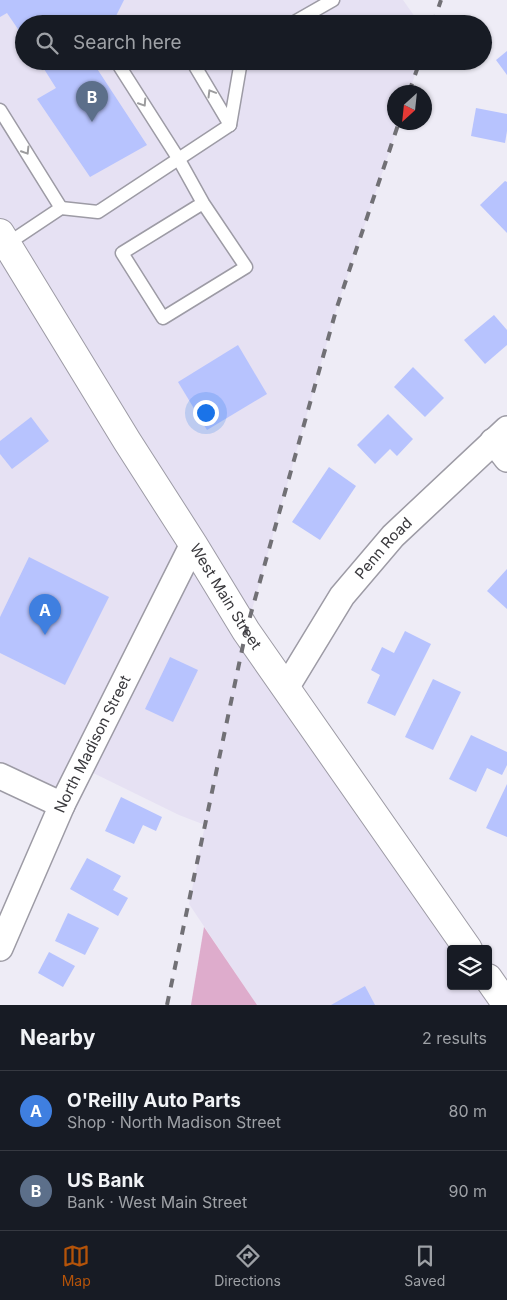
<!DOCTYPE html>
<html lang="en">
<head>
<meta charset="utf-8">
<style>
  :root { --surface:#171b24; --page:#242831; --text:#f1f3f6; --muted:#9ea1a6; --line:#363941; --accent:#b45309 }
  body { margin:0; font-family:Inter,sans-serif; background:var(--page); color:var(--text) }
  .controls { position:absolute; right:15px; bottom:15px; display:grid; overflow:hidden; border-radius:5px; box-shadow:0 1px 4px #0004 }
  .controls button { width:45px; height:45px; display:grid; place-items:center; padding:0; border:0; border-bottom:1px solid var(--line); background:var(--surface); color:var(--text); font:25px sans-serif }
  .compass { position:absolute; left:387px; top:85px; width:45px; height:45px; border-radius:50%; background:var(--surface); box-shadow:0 1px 4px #0004; rotate:207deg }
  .you { position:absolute; left:205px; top:412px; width:18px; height:18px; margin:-12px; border:4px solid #fff; border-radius:50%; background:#1a73e8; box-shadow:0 0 0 8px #1a73e833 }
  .badge { display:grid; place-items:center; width:32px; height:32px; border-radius:50%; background:var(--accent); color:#fff; font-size:16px; font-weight:700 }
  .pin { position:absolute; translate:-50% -41px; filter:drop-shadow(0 1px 2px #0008) }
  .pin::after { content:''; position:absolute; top:26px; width:18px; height:15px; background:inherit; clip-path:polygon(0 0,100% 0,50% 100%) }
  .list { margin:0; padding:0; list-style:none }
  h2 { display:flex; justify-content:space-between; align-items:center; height:65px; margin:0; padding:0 20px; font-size:21px }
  h2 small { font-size:16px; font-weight:400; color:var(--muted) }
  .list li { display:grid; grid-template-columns:32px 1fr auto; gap:15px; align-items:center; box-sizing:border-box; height:80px; padding:0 20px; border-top:1px solid var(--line) }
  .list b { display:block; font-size:19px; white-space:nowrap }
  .list p { margin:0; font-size:16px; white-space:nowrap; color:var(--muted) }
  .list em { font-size:16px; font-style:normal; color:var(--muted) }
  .icon { flex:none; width:28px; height:28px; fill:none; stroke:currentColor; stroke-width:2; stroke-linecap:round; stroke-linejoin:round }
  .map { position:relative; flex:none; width:507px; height:1005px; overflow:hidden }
  .search { position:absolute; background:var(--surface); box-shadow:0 1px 4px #0004; left:15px; right:15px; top:15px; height:55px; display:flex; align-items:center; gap:12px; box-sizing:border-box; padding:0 18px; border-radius:28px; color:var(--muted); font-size:19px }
  .sheet { height:225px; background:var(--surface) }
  nav { display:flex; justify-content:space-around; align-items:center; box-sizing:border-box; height:70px; border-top:1px solid var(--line); background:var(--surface); font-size:14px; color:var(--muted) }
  nav a { display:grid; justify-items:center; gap:2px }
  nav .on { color:var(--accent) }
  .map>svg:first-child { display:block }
  .built { fill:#e6e1f3 }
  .green { fill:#deaccc }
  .building { fill:#b7c3fe }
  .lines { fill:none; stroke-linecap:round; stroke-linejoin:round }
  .service-casing { stroke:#9d9ba5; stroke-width:15 }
  .minor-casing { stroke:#9d9ba5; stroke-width:28 }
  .primary-casing { stroke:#9d9ba5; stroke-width:30 }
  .service { stroke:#fff; stroke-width:12 }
  .minor { stroke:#fff; stroke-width:25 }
  .primary { stroke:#fff; stroke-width:28 }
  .rail { stroke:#717075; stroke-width:4; stroke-dasharray:9 9; stroke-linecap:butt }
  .oneway { stroke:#9c9c9e }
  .labels { text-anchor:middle; stroke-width:5; stroke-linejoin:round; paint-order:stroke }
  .street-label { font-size:15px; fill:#3a393d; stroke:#fff }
</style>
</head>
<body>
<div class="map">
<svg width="507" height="1005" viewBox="0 0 507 1005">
  <rect width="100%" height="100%" fill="#eeecf6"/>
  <path class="built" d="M0 0H403L420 24H24V61H420L409 92H394V122L399 123 337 307 246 631 468 949H451V986H488L507 1005H257L189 904 205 825 179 815 81 767 62 805 0 776Z"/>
  <path class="green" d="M204 927 257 1005H191Z"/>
  <g class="building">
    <path d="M0 0H124L112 24H24V38L7 13 0 17Z"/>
    <path d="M507 51V75L496 60Z"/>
    <path d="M39 61H92L147 145 90 177 37 99 56 88Z"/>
    <path d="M476 108 507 114V131L505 143 471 136Z"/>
    <path d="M505 181 507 182V233L480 205Z"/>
    <path d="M494 315 507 330V345L485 364 464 340Z"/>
    <path d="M238 345 267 394 207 430 178 382Z"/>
    <path d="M413 367 444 398 425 417 394 387Z"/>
    <path d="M388 414 413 439 397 456 390 449 375 464 357 445Z"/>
    <path d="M31 417 49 441 12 469 0 454V441Z"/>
    <path d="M329 467 356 486 320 540 292 522Z"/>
    <path d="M29 557 109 597 65 685 0 653V617Z"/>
    <path d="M507 569V609L487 591Z"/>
    <path d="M405 631 431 644 395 716 367 703 380 675 371 670 382 647 394 653Z"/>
    <path d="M170 657 198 670 173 722 145 709Z"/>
    <path d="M433 679 461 692 433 750 405 737Z"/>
    <path d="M471 735 507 752V765L502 775 487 768 476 792 449 779Z"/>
    <path d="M507 784V837L486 828Z"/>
    <path d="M121 797 162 817 156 831 143 825 134 844 105 831Z"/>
    <path d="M87 858 121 876 113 890 128 898 118 916 70 889Z"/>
    <path d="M68 913 99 928 85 955 55 941Z"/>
    <path d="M49 952 75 966 63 987 38 973Z"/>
    <path d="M365 986 375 1005H331Z"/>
  </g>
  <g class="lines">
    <g class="service-casing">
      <g id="service">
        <path d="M291 24 333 0"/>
        <path d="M122 61 120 67 178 158 203 203 246 267 163 318 122 253 203 203"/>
        <path d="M192 61 230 125"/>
        <path d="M0 110 61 208"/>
        <path d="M7 244 61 208 98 212 230 125 241 61"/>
      </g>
    </g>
    <g class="minor-casing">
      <g id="minor">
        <path d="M493 441 507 459"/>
        <path id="s1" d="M286 688 342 596 393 536 507 429"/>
        <path d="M0 776 62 805"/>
        <path id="s2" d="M0 948 62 805 193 544"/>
      </g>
    </g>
    <g class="primary-casing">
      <g id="primary">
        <path id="s3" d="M0 233 127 441 193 544 246 631 468 949"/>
        <path d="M488 978 507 1005"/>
      </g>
    </g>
    <use href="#service" class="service"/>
    <use href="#minor" class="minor"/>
    <use href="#primary" class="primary"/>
    <g class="rail">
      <path d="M433 24 441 0"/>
      <path d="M409 92 420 61"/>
      <path d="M167 1005 246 631 337 307 399 122"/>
    </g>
  </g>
  <defs><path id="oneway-chevron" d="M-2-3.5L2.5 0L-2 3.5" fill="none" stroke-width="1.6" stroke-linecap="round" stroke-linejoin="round" transform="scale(1.25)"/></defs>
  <g class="oneway">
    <use href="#oneway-chevron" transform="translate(211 93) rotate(-121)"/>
    <use href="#oneway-chevron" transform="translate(143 103) rotate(57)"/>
    <use href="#oneway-chevron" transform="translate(26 151) rotate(58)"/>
  </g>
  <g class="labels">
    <g class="street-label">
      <text dy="5" stroke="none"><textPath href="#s1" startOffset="171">Penn Road</textPath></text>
      <text dy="5" stroke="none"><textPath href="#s3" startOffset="428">West Main Street</textPath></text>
      <text dy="5" stroke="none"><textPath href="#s2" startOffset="224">North Madison Street</textPath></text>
    </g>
  </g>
</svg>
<div class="controls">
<button><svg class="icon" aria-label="layers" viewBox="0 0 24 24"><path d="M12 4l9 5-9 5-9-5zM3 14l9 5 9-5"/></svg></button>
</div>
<svg class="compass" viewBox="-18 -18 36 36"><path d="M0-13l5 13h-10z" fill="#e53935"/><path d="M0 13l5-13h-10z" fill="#9ea1a6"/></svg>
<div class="you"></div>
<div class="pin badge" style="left:45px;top:635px;background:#3f7fe0">A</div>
<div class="pin badge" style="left:92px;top:122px;background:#5c6f8a">B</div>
<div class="search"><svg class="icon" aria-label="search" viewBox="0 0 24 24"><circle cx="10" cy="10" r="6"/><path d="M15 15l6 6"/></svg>Search here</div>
</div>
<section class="sheet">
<h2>Nearby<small>2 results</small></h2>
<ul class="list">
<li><span class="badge" style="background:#3f7fe0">A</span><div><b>O'Reilly Auto Parts</b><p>Shop · North Madison Street</p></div><em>80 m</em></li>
<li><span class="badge" style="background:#5c6f8a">B</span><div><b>US Bank</b><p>Bank · West Main Street</p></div><em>90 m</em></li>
</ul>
</section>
<nav>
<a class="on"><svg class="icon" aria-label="map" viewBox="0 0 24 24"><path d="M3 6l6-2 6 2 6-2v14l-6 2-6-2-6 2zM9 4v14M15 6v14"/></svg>Map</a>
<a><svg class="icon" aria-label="directions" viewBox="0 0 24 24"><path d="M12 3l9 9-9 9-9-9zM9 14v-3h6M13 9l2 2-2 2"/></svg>Directions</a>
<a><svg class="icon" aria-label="saved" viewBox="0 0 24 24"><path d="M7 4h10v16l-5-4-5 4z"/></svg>Saved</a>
</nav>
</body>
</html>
